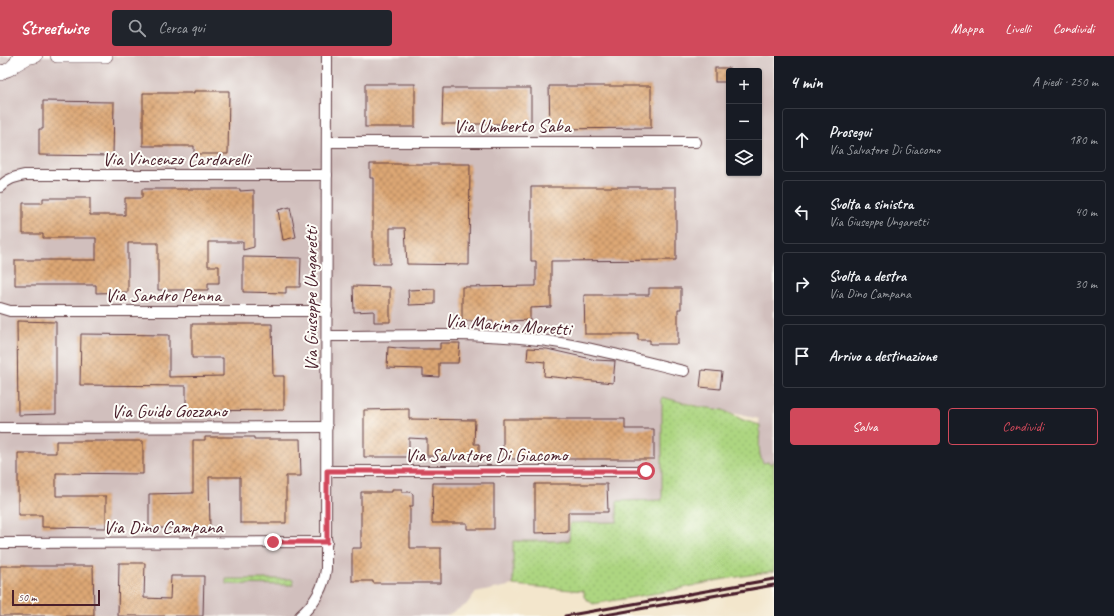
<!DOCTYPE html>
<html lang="it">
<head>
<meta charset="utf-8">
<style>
  :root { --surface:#171b24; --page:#20242c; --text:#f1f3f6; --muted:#9ea1a6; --line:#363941; --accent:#d1495b }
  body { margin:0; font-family:Caveat,sans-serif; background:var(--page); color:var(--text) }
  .controls { position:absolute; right:12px; top:12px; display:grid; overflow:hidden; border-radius:4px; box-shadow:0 1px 3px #0004 }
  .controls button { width:36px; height:36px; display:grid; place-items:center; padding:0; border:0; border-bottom:1px solid var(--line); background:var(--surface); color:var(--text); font:20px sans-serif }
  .scale { position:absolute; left:12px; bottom:10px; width:88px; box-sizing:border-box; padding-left:4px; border:2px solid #4a1f2b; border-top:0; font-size:11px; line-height:14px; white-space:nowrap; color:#4a1f2b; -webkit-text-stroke:3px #fdfcf7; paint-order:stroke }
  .stop { position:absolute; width:12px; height:12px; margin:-9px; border:3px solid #d1495b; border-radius:50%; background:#fff }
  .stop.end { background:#d1495b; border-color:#fff; box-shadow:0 1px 4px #0008 }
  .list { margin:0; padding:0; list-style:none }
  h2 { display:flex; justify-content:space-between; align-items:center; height:52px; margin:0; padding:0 16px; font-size:17px }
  h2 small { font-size:13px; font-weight:400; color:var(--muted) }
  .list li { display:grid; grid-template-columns:26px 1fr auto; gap:12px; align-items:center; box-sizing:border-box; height:64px; margin:0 8px 8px; padding:0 8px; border:1px solid var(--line); border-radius:4px }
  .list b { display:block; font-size:15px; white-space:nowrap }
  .list p { margin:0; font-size:13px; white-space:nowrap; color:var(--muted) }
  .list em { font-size:13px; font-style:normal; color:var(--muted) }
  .actions { display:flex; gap:8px; padding:12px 16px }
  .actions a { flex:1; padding:9px 0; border:1px solid var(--accent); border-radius:4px; text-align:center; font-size:14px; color:var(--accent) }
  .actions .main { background:var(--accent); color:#fff }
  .icon { flex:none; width:22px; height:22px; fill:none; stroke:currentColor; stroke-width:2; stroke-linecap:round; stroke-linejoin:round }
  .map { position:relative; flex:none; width:774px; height:560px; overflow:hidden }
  header { display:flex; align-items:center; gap:24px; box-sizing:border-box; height:56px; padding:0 20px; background:var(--accent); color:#fff }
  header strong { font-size:19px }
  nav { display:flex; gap:22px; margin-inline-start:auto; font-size:14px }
  .search { width:280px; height:36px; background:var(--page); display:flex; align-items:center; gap:10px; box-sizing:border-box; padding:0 14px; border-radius:4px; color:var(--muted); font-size:15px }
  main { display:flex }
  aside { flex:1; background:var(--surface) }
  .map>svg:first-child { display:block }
  .industrial { fill:#d1bfbd; fill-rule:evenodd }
  .grass { fill:url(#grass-dots); stroke:#7c7a56 }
  .building { fill:url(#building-cross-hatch) }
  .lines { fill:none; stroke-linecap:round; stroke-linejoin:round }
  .street-casing { stroke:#633d43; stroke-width:12 }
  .secondary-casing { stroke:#633d43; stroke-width:14 }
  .primary-casing { stroke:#633d43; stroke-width:16 }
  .street { stroke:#fff; stroke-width:10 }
  .secondary { stroke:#fff; stroke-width:13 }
  .primary { stroke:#fff; stroke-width:15 }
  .rail { stroke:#4a1f2b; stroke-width:3 }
  .route { stroke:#d1495b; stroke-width:5 }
  .labels { text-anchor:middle; stroke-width:4; stroke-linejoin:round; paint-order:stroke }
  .street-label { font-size:19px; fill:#4a1f2b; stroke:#fdfcf7 }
</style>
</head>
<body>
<header>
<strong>Streetwise</strong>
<div class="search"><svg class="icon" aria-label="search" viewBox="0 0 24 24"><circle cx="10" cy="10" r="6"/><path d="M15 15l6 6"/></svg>Cerca qui</div>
<nav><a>Mappa</a><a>Livelli</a><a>Condividi</a></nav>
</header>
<main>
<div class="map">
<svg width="774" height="560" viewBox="0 0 774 560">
  <defs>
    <pattern id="grass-dots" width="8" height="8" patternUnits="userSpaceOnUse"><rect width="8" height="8" fill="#add681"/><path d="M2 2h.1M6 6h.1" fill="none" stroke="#96b770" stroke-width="1.8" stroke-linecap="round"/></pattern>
    <pattern id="building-cross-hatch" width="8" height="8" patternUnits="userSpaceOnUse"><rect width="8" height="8" fill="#dda774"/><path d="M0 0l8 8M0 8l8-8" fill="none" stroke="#b5875f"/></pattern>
  </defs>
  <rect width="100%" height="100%" fill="#fdfcf7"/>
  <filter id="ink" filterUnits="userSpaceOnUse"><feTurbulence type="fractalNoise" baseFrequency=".025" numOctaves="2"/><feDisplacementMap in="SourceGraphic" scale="8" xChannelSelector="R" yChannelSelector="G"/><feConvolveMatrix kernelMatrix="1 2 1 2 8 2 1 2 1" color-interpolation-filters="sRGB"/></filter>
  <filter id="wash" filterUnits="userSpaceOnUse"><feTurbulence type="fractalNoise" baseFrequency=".012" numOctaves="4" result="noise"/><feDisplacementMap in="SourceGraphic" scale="16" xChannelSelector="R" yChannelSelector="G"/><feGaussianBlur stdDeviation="0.9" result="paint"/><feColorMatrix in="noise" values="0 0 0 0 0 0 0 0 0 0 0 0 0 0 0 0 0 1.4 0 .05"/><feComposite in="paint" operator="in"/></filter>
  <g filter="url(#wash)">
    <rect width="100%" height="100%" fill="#f3e6cc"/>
    <path class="industrial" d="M0 0H774V409H760L759 363 662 341V444L617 445V466L570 467V485H513V529L475 537 466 549 446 560H0ZM729 15H759V117H729Z"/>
    <g class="grass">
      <path d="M662 341 696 350 723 354 743 364 760 369C760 381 757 397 763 407L768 406 771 408 774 404V515L719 524 669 535 593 548 584 541V535L513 529V485H569L570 467 617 466V445L662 444Z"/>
      <path d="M226 523H293V529L226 528Z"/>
    </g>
    <g id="blocks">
      <g class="building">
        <rect x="715" y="12" width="14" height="14"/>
        <rect x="365" y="28" width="50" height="43"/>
        <path d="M549 30H651V72L550 73Z"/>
        <path d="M443 32H531V68H442Z"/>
        <path d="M194 35H229L228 98H194V90H143V37H194Z"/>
        <path d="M43 45 114 46 113 100 39 99V73H43Z"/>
        <path d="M370 108H470L469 209 407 208 405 172H390V208H373V122H370Z"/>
        <path d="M531 131H676V204L551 205V251L530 252V264L510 265V272H492L493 265H462V231L536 230V205H531Z"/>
        <path d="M142 133H240V135L254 134V191L243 194V186H208V210H219V227H208V234H158V187H128V236L96 237V229H15V204H96V182H43V178H23V147H43V142H90V159H125V142H142Z"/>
        <path d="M290 151 296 181 283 184 278 154Z"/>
        <path d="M243 201 301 202 300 231H286V237L243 236Z"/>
        <path d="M353 230 390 231V266H374V255L354 256Z"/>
        <path d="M649 232H681V253H678V288H650V284H638V278H585L584 239H649Z"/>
        <path d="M435 233V248L409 249 408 234Z"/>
        <path d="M17 265 56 266V358L18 359Z"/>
        <path d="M192 268H272L273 320H284V354L186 355V330L80 329 81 278 169 279V321L223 320V302H192Z"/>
        <path d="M440 287H460L458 307H439V321L423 320V313L387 312 388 291 408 293H440Z"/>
        <path d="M528 292 547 293 596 304 615 305 613 327 544 320 545 306 527 304Z"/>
        <path d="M702 314 722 316 720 333 700 331Z"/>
        <path d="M409 353V363L475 364 474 388H479V401L427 400V383L409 382V401H364V354Z"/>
        <path d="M503 363H625V373H654V403H503Z"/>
        <path d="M205 381H254V383H300L301 420H286V467H240V421H209L210 472H149V438L193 437V384H205Z"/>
        <path d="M56 385H143V418L56 417V440H106V472L42 471V459H18V397H56Z"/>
        <path d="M433 427H494V473H467V467H432Z"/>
        <path d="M535 428H607L608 456H568V476L535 477Z"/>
        <path d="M392 433H402V436H410L413 438V450H410V492H441V527H373V525H352V492H361V436H392Z"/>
        <path d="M119 507H145L144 542 170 543 171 520H204L203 560H118Z"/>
        <path d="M0 510H93L94 560H0Z"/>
      </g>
    </g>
  </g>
  <g filter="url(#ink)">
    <use href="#blocks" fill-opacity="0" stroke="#633d43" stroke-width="1"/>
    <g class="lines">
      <g class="street-casing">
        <g id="street">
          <path d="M327 86H696"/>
          <path d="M0 131C7 123 15 121 25 119H327"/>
          <path d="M0 252 10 255H327"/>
          <path d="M327 280C394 280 463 276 530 283 582 288 633 303 684 315"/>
          <path d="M0 372 327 371"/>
          <path d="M327 415H646"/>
          <path d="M0 487 327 486"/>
          <path d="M300 560C314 548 324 531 326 513L327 0"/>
        </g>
      </g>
      <g class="secondary-casing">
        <g id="secondary">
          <path d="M57 0H106"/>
          <path d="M13 10 27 2 36 0"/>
          <path d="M0 16C10 15 16 10 19 0"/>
        </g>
      </g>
      <g class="primary-casing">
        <path id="primary" d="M0 17V16"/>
      </g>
      <use href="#street" class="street"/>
      <use href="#secondary" class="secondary"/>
      <use href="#primary" class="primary"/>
      <g class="rail">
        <path d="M565 560 774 523"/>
        <path d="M600 560 774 529"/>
      </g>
    </g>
  </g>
  <g class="lines" filter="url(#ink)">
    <path class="route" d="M273 486H327V415H646"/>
  </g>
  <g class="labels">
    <g class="street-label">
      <text x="512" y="76">Via Umberto Saba</text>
      <text x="176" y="109">Via Vincenzo Cardarelli</text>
      <text x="163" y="245">Via Sandro Penna</text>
      <text transform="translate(310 243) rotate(-90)" y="7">Via Giuseppe Ungaretti</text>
      <text transform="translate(508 268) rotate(4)" y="7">Via Marino Moretti</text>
      <text x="169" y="361">Via Guido Gozzano</text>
      <text x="486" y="405">Via Salvatore Di Giacomo</text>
      <text x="163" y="477">Via Dino Campana</text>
    </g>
  </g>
</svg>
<div class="controls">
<button>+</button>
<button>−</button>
<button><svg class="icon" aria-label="layers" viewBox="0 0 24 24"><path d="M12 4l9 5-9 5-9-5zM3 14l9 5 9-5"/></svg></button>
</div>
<div class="scale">50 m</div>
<div class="stop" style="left:646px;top:415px"></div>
<div class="stop end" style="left:273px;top:486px"></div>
</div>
<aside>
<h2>4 min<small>A piedi · 250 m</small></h2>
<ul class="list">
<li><svg class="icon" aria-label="ahead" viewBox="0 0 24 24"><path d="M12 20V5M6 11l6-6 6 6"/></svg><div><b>Prosegui</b><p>Via Salvatore Di Giacomo</p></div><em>180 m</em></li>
<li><svg class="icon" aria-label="left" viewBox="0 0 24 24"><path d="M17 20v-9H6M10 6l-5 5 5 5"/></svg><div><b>Svolta a sinistra</b><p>Via Giuseppe Ungaretti</p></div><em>40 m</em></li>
<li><svg class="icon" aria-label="right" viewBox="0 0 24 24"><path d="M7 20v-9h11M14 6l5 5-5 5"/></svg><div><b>Svolta a destra</b><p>Via Dino Campana</p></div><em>30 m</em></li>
<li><svg class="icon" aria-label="arrive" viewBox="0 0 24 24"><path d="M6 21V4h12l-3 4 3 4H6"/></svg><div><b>Arrivo a destinazione</b></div></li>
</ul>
<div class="actions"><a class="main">Salva</a><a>Condividi</a></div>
</aside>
</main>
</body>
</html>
